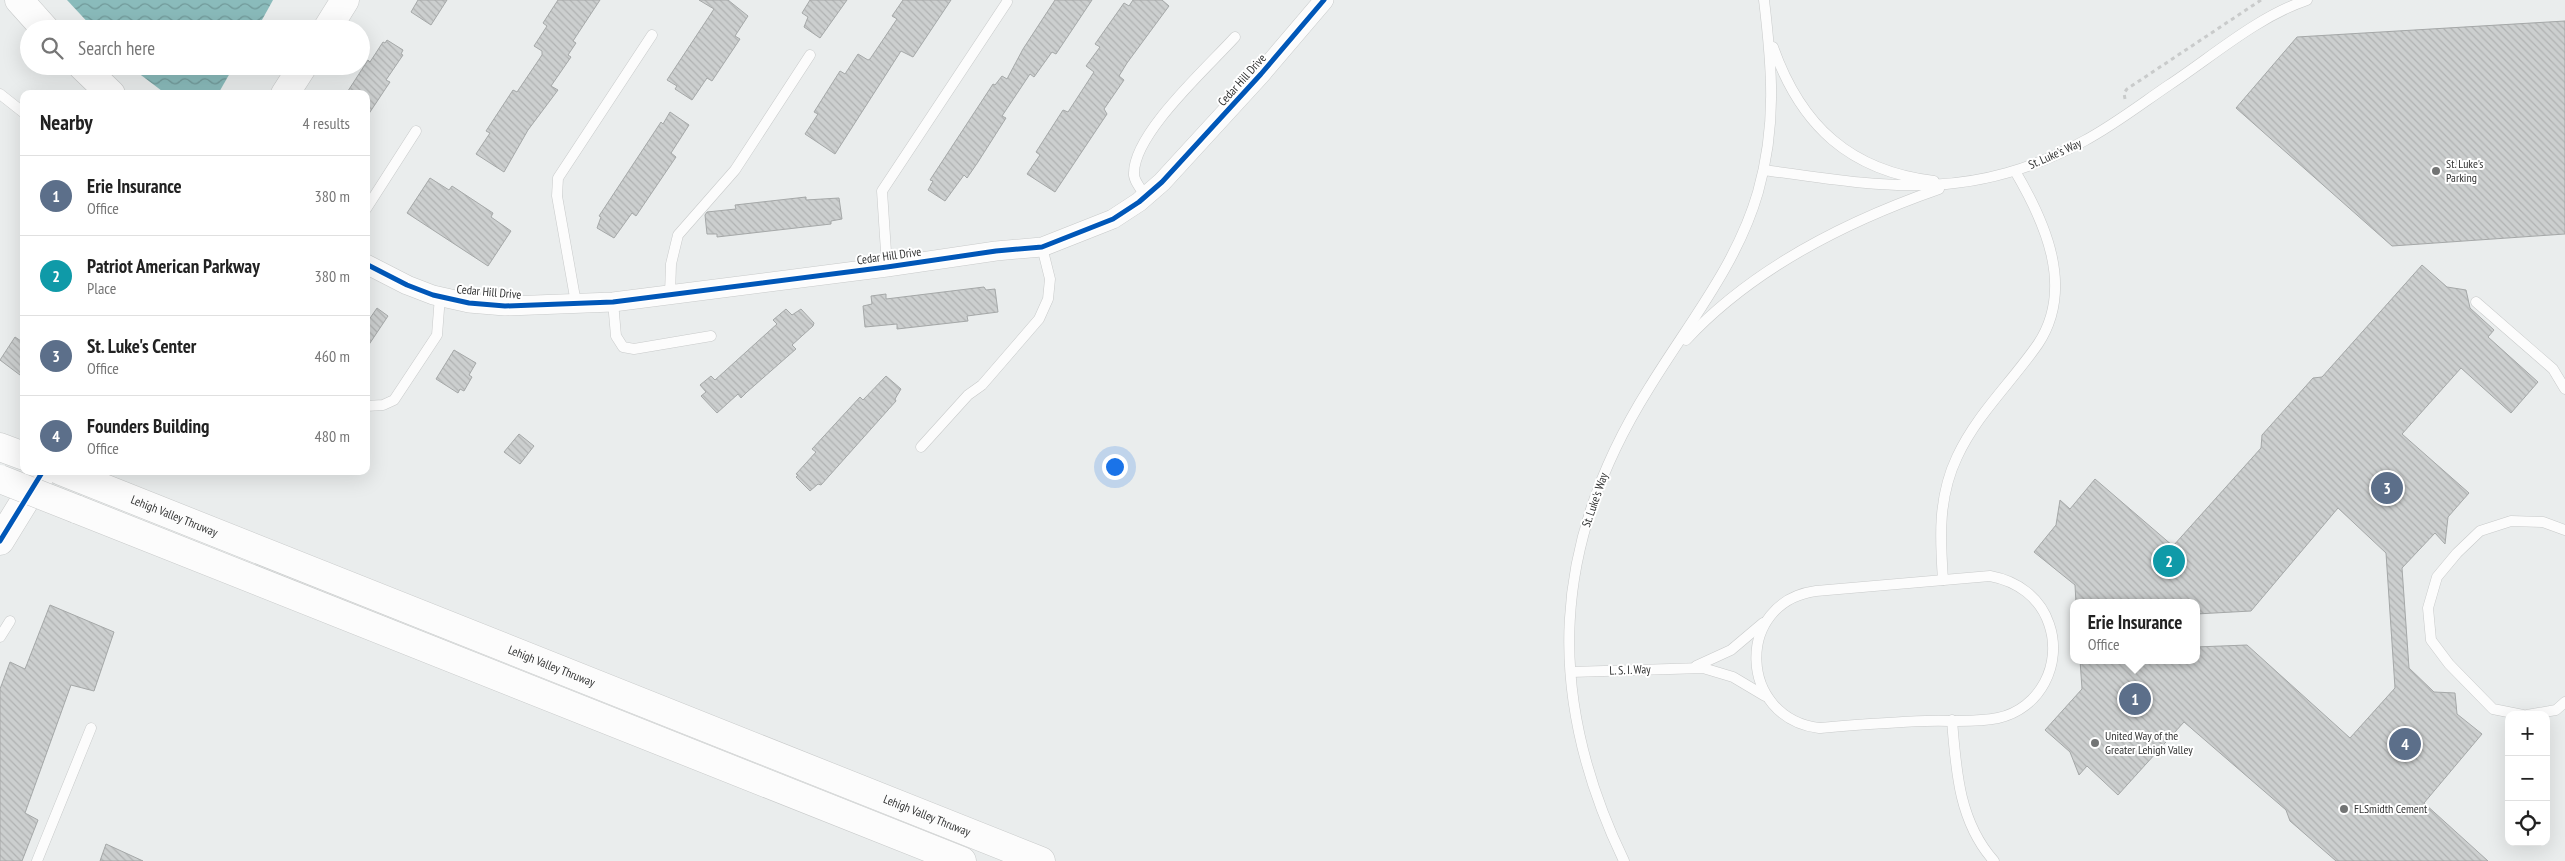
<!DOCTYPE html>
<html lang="en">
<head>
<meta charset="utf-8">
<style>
  :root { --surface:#fff; --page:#f2f2f2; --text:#222; --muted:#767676; --line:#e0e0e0; --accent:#1a73e8 }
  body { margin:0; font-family:"PT Sans Narrow",sans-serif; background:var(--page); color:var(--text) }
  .controls { position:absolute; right:15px; bottom:15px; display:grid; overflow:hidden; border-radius:10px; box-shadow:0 5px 20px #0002 }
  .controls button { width:45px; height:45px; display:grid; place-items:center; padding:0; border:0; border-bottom:1px solid var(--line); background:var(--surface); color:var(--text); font:25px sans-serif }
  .you { position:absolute; left:1114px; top:466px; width:18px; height:18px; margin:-12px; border:4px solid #fff; border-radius:50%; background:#1a73e8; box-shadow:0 0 0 8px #1a73e833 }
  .badge { display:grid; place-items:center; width:32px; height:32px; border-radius:50%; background:var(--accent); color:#fff; font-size:16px; font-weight:700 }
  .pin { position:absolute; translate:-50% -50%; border:2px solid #fff; box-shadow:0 1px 5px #0006 }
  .popup { position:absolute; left:2070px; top:599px; width:130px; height:65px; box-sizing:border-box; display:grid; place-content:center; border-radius:10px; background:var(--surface); filter:drop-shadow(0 1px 4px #0005); font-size:16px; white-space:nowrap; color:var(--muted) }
  .popup b { font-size:19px; color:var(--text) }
  .popup::after { content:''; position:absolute; left:50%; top:100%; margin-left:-10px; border:10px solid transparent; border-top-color:var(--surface) }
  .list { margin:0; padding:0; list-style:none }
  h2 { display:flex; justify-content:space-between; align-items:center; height:65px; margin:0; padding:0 20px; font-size:21px }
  h2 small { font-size:16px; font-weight:400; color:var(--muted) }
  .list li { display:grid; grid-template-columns:32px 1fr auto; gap:15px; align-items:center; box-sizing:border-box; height:80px; padding:0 20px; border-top:1px solid var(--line) }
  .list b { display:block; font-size:19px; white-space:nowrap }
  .list p { margin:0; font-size:16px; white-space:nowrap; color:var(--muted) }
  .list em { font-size:16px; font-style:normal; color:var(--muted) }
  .icon { flex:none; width:28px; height:28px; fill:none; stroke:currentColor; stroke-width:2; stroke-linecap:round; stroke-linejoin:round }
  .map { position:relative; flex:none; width:2565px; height:861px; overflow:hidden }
  .search { position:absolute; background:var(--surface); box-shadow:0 5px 20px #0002; left:20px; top:20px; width:350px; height:55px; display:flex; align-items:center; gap:12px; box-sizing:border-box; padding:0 18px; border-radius:28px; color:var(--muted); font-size:19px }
  .panel { position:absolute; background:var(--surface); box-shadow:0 5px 20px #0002; left:20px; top:90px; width:350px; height:385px; border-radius:10px }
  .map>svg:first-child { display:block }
  .water { fill:url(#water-waves) }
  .building { fill:url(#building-back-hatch); stroke:#a5a8a8 }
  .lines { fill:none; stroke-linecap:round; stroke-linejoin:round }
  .lane-casing { stroke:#c8caca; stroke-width:11 }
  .street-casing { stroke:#c8caca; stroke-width:20 }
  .secondary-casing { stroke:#c8caca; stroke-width:29 }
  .highway-casing { stroke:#c8caca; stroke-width:29 }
  .path { stroke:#c9cbcb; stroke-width:3; stroke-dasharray:4 4; stroke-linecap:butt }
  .lane { stroke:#fcfcfc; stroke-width:10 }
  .street { stroke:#fcfcfc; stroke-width:19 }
  .secondary { stroke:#fcfcfc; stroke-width:28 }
  .highway { stroke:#fcfcfc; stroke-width:28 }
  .highway-bridge-casing { stroke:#c8caca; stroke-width:29; stroke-linecap:butt }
  .highway-bridge { stroke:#fcfcfc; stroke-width:28 }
  .cycleway-casing { stroke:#fff; stroke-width:8 }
  .cycleway { stroke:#0057b8; stroke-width:5 }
  .poi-dot { fill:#727474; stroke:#fff; stroke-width:2 }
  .labels { text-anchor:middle; stroke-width:4; stroke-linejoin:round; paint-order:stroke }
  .street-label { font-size:12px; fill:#323333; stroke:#fff }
  .poi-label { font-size:12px; fill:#323333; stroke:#fff; text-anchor:start }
</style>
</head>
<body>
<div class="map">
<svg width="2565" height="861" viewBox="0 0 2565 861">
  <defs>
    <pattern id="water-waves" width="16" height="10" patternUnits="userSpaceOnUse" patternTransform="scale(1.25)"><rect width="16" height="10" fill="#8abbbb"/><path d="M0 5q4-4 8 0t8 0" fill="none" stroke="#719999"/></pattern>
    <pattern id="building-back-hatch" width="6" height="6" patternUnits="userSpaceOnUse" patternTransform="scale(1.25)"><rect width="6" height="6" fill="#cccfcf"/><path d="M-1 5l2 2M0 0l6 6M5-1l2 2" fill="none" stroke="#b0b2b2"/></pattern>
  </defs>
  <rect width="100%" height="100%" fill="#eaeded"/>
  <g class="water">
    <path d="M67 0H273L257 29H94Z"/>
    <path d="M129 66H234L218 94H166Z"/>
  </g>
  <g class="building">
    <path d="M418 0H447L431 25 411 12Z"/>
    <path d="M558 0H600L573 41 576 43 568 55 571 57 551 86 558 90 528 130 504 172 476 154 490 133 486 131 513 90 517 92 542 55V51L534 46 547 26 543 23Z"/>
    <path d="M699 0H728L748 16 735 36 740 39 712 81 707 78 692 100 675 89 677 86 667 80 714 9Z"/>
    <path d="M810 0H847L820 38 804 27 808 17 802 13Z"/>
    <path d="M903 0H951L913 57 901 51 835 154 805 134 818 114 814 112 840 71 845 74 858 54 868 60 870 59 897 19 892 16Z"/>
    <path d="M1055 0H1092L1056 54 1052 52 1034 77 1030 74 1002 116 1006 118 978 162 967 178 964 175 945 201 928 190 933 181 930 180 993 84 995 85 1002 76 1007 79 1023 49Z"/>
    <path d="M1133 0H1162L1169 6 1127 63 1119 76 1124 80 1104 109 1107 114 1055 192 1027 174 1040 155 1036 152 1063 110 1068 112 1094 72 1086 66 1100 47 1095 44 1124 3 1129 6Z"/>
    <path d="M2565 21V234L2392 246 2236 108 2297 37Z"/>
    <path d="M387 40 403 50 401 54 403 55 386 80 390 82 366 118V94H346L368 60 370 62 383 42 385 43Z"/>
    <path d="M670 112 689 125 671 153 676 157 636 216 632 213 614 238 597 228 601 217 599 216 661 122 663 124Z"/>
    <path d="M430 178 449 190 452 186 493 213 491 217 511 231 488 266 407 213Z"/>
    <path d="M806 197V200L839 198 842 219 831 221V224L717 237V234H707L705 215 707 212 736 209 735 205Z"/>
    <path d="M2422 265 2447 287 2466 290 2470 308 2494 330 2488 337 2538 382 2511 413 2461 368 2402 434 2469 493 2448 517 2445 544 2435 533 2402 568 2409 668 2434 692 2455 693 2457 714 2482 734 2424 803 2488 861H2336L2290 821 2286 810 2184 722 2118 795 2087 766 2079 775 2070 752 2045 730 2082 689 2080 660H2196V647L2247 645 2350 738 2395 688 2386 553 2338 508 2251 611 2196 614V603H2076L2075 585 2034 552 2056 525 2060 500 2070 509 2095 479 2173 546 2261 448 2262 435 2313 378 2322 377Z"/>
    <path d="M984 287 986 290 995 289 998 312 967 316 968 321 897 329V324L865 327 863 306 872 304 871 296 886 294V299Z"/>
    <path d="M377 308 388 316 366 349V324Z"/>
    <path d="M786 309 792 315 801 309 814 323 813 326 792 345 796 349 747 392 741 398 738 394 717 413 701 396 706 392 700 385 711 376 715 380 777 324 773 320Z"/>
    <path d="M15 337 24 343V378L0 360Z"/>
    <path d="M454 350 476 363 469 375 472 377 464 391 460 389 458 393 436 379Z"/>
    <path d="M886 376 901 389 895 399 896 401 821 485 818 484 810 491 796 477 798 475 796 474 816 452 812 449 860 397 863 400Z"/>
    <path d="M519 434 534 446 520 464 504 452Z"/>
    <path d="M50 605 114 632 94 691 71 685 25 813 38 820 22 861H0V689L10 662 25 669Z"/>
    <path d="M106 844 143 861H100Z"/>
  </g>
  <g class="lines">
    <g class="lane-casing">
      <g id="lane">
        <path d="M1773 47C1801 126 1850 171 1934 181"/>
        <path d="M0 94 24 113"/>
        <path d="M1764 170C1885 187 1970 203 2084 141 2114 125 2141 104 2169 85 2213 56 2257 17 2307 0"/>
        <path d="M1145 196C1142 190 1133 180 1134 173 1134 133 1208 67 1235 37"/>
        <path d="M366 209 416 131"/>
        <path d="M887 267 882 191 1007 2"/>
        <path d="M670 294 671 264 678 235 735 170 810 55"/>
        <path d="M613 302 616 336 623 347 634 349 711 336"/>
        <path d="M2476 302 2553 369 2565 389"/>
        <path d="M576 303 557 196 558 178 652 35"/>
        <path d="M1686 340C1753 268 1847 221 1939 189"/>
        <path d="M366 406 383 405 394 400 437 335 440 296"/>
        <path d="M921 447 968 395 982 385 1039 319 1048 299 1050 279 1042 247"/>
        <path d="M1990 576C2017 581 2040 597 2049 624 2063 664 2040 709 1998 718 1975 723 1949 720 1926 721 1890 722 1855 725 1819 728 1738 718 1734 602 1816 591Z"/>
        <path d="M1943 580C1940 537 1938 497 1957 457 1977 414 2011 383 2038 344 2075 288 2045 222 2015 171"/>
        <path d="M0 637 10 621"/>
        <path d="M1696 666 1731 650 1763 623"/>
        <path d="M1571 672 1703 668 1733 677 1765 696"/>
        <path d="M2523 715 2493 709 2449 664 2431 640 2428 608 2437 577 2457 553 2480 531 2511 521 2543 522 2565 530"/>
        <path d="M2527 715 2556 710 2565 702"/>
        <path d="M1952 720C1956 771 1959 822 1994 861"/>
        <path d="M37 861 91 728"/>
        <path d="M1624 861C1544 695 1551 544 1649 388 1688 324 1737 265 1758 192 1777 125 1772 67 1764 0"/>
      </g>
    </g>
    <g class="street-casing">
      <path id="street" d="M366 264 407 285 433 295 469 303 505 306 613 302 887 267 996 251 1042 247 1113 219 1139 202 1162 182 1261 74 1324 0"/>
    </g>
    <g class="secondary-casing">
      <g id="secondary">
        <path d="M19 0 45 29"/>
        <path d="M327 29 345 0"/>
        <path d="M82 66 111 94"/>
        <path d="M285 94 303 66"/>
        <path d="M0 541 43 471"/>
      </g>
    </g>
    <g class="highway-casing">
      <g id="highway">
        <path d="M0 447 24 456"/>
        <path id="s1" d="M61 471 1041 861"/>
        <path d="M76 509 962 861"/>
      </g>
    </g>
    <path class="path" d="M2125 99 2124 93 2127 89 2261 0"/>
    <use href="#lane" class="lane"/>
    <use href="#street" class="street"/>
    <use href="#secondary" class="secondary"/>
    <use href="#highway" class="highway"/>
    <g class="highway-bridge-casing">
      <path id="highway-bridge" d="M0 479 76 509"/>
    </g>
    <use href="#highway-bridge" class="highway-bridge"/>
    <g class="cycleway-casing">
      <g id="cycleway">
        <path d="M366 264 407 285 433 295 469 303 505 306 613 302 887 267 996 251 1042 247 1113 219 1139 202 1162 182 1261 74 1324 0"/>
        <path d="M0 541 43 471"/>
      </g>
    </g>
    <use href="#cycleway" class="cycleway"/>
  </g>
  <g class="poi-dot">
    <circle cx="2436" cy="171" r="5"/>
    <circle cx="2095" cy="743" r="5"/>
    <circle cx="2344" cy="809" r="5"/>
  </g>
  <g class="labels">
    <g class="street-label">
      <text transform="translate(1242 80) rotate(-48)" y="4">Cedar Hill Drive</text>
      <text transform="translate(2055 154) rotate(-24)" y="4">St. Luke's Way</text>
      <text transform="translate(889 256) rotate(-8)" y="4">Cedar Hill Drive</text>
      <text transform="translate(489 292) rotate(5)" y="4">Cedar Hill Drive</text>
      <text transform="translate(1595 500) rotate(-71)" y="4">St. Luke's Way</text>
      <text dy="4" stroke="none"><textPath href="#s1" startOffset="122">Lehigh Valley Thruway</textPath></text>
      <text dy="4" stroke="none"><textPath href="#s1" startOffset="528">Lehigh Valley Thruway</textPath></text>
      <text transform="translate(1630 670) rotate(-2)" y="4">L. S. I. Way</text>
      <text dy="4" stroke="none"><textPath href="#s1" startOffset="932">Lehigh Valley Thruway</textPath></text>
    </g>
    <g class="poi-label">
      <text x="2446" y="168">St. Luke's<tspan x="2446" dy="14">Parking</tspan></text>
      <text x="2105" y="740">United Way of the<tspan x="2105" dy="14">Greater Lehigh Valley</tspan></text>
      <text x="2354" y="813">FLSmidth Cement</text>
    </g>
  </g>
</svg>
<div class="controls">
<button>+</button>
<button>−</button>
<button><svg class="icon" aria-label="locate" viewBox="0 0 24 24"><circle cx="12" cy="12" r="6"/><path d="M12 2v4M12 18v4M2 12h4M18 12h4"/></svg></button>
</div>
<div class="you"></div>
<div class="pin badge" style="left:2135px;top:699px;background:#5c6f8a">1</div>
<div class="popup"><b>Erie Insurance</b>Office</div>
<div class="pin badge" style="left:2169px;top:561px;background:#0f9aa8">2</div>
<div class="pin badge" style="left:2387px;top:488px;background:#5c6f8a">3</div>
<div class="pin badge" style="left:2405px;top:744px;background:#5c6f8a">4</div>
<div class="search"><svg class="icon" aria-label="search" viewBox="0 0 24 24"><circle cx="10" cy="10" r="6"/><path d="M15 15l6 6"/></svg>Search here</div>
<section class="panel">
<h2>Nearby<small>4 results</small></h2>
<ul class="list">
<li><span class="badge" style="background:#5c6f8a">1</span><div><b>Erie Insurance</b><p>Office</p></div><em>380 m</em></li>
<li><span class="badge" style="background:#0f9aa8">2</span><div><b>Patriot American Parkway</b><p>Place</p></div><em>380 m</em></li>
<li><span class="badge" style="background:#5c6f8a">3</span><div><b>St. Luke's Center</b><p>Office</p></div><em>460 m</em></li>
<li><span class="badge" style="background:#5c6f8a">4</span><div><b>Founders Building</b><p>Office</p></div><em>480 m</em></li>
</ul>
</section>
</div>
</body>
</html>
